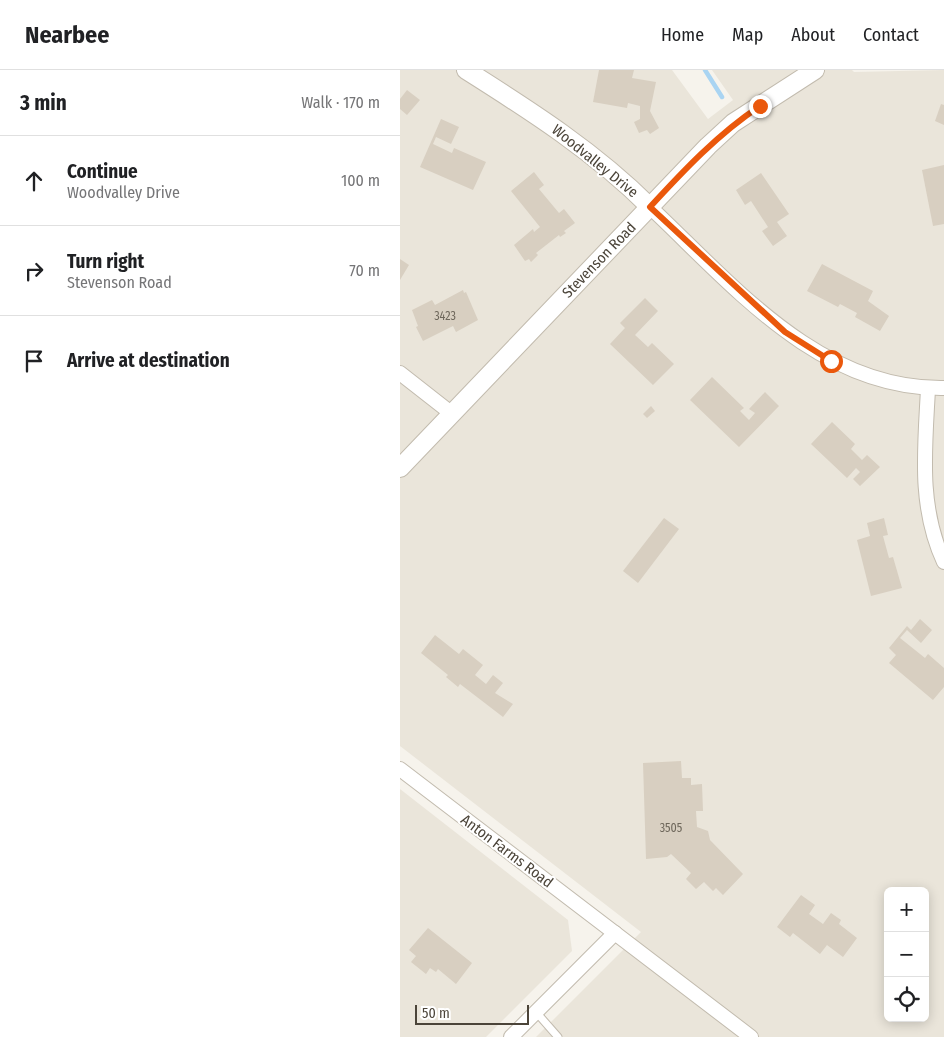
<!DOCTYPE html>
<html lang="en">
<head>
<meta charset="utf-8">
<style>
  :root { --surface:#fff; --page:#f2f2f2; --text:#202124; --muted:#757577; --line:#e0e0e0 }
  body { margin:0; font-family:"Fira Sans Condensed",sans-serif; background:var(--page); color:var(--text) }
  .controls { position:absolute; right:15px; bottom:15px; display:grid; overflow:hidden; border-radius:8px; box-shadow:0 2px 12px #0003 }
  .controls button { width:45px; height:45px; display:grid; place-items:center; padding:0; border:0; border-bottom:1px solid var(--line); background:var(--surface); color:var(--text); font:25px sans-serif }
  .scale { position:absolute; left:15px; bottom:12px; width:114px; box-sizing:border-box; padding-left:5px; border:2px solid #4b4439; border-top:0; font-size:14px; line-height:18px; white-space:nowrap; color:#4b4439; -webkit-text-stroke:4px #fff; paint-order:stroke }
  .stop { position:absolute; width:15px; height:15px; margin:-11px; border:4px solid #ea580c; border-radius:50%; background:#fff }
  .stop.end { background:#ea580c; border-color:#fff; box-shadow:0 1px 5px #0008 }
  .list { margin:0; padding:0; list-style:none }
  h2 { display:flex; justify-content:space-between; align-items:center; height:65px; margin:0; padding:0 20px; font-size:21px }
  h2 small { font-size:16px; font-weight:400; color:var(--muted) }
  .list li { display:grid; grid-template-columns:32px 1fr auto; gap:15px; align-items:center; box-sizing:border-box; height:90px; padding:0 20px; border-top:1px solid var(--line) }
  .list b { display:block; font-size:19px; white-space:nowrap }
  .list p { margin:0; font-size:16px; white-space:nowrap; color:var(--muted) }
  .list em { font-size:16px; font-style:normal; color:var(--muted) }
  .icon { flex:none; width:28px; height:28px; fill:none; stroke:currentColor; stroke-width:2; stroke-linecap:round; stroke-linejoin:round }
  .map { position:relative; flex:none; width:544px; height:967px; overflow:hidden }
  header { display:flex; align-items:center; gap:30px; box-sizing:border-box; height:70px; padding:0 25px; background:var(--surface); border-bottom:1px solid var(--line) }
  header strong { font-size:24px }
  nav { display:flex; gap:28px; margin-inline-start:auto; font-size:18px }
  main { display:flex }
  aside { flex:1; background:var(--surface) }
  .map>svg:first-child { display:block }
  .residential { fill:#eae5da; fill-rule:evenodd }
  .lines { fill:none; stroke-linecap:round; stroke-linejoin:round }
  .stream { stroke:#a9d4f2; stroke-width:4.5 }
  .building { fill:#d8cfc1 }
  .service-casing { stroke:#c2bbae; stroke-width:9 }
  .minor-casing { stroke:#c2bbae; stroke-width:16 }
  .tertiary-casing { stroke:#c2bbae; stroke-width:20 }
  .service { stroke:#fff; stroke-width:7 }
  .minor { stroke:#fff; stroke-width:14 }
  .tertiary { stroke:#fff; stroke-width:18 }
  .route { stroke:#ea580c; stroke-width:6 }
  .labels { text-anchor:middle; stroke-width:4; stroke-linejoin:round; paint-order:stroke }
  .number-label { font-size:12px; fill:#6e675b }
  .street-label { font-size:15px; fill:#4b4439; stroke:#fff }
</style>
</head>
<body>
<header>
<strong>Nearbee</strong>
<nav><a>Home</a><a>Map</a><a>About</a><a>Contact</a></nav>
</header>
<main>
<aside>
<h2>3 min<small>Walk · 170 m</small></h2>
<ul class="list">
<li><svg class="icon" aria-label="ahead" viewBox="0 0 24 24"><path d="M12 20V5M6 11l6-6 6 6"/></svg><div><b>Continue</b><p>Woodvalley Drive</p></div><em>100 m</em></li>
<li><svg class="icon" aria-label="right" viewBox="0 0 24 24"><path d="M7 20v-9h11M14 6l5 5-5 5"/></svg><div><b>Turn right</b><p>Stevenson Road</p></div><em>70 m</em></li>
<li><svg class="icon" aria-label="arrive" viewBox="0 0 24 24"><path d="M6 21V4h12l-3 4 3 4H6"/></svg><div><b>Arrive at destination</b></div></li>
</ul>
</aside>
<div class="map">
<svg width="544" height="967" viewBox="0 0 544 967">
  <rect width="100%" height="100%" fill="#f6f3ec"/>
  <g class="residential">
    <path d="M0 0H272L308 49 333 30 312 0H452L454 2 544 0V967H136L241 862 0 676ZM488 821H525V948H488Z"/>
    <path d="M0 719 168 850 172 881 86 967H0Z"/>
  </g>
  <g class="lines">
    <path class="stream" d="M305 0 322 27"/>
  </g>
  <g class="building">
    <path d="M199 0H234L232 8 256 12 250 41 259 58 250 64 247 60 239 63 234 52 240 49V36L228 33 227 38 193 32Z"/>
    <path d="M7 20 20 30 7 45 0 39V29Z"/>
    <path d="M541 34 544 35V55L535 51Z"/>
    <path d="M41 49 59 57 51 74 36 67 33 74 52 83 54 78 86 92 73 120 20 97Z"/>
    <path d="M544 95V154L533 156 522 100Z"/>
    <path d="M134 102 144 115 139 119 159 143 164 139 175 153 164 161 166 163 160 167 159 165 136 183 138 185 131 192 129 189 125 191 114 175 133 159 134 162 140 157 111 121Z"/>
    <path d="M361 103 389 144 377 152 387 166 373 176 362 161 368 157 351 131 345 135 336 120Z"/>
    <path d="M0 189 9 195 0 210Z"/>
    <path d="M422 194 473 221 468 231 489 246 480 261 455 247 457 243 440 234 438 237 407 221Z"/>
    <path d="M63 220 64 223 66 222 78 250 56 262 53 256 23 271 16 257 18 256 12 240 32 230 35 235Z"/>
    <path d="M245 228 258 241 235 265 248 277 252 273 274 294 253 315 210 274 225 258 220 253Z"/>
    <path d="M312 307 344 338 340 341 349 350 355 343 349 339 365 322 379 336 339 377 290 330Z"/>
    <path d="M251 336 255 341 247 348 243 344Z"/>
    <path d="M432 352 455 374 451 379 462 390 467 385 480 397 460 416 453 409 460 402 456 398 447 408 411 374Z"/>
    <path d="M264 448 279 459 238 513 223 501Z"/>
    <path d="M484 448 488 465 483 466 489 488 493 487 502 518 471 526 457 470 470 466 467 453Z"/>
    <path d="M520 549 532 560 521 573 507 560 500 568 525 588 528 584 544 598V617L533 630 489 593 496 585 489 578 507 556 511 560Z"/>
    <path d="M35 565 59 584 63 579 83 595 75 605 86 614 93 605 103 613 95 623 113 634 103 647 60 614 58 617 46 607 48 605 21 583Z"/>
    <path d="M281 691 282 708H291V715L302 714 303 741H296L297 757 308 761 310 770 343 804 323 825 316 818 313 821 304 812 296 819 286 809 291 803 271 784 267 787 246 789 243 693Z"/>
    <path d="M401 825 415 835 409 844 423 854 431 843 441 850 439 854 457 868 443 887 427 875 420 884 393 863 390 867 377 857Z"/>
    <path d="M28 858 72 893 56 914 38 899 36 902 30 898 26 904 11 892 16 886 9 880Z"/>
  </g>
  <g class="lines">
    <g class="service-casing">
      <path id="service" d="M136 942 158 967"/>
    </g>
    <g class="minor-casing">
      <g id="minor">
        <path d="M250 137C333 215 419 320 544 318"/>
        <path d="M0 303 51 343"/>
        <path d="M528 319C525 378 518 436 544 492"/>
        <path d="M0 699 351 967"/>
        <path d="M111 967 215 863"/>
      </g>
    </g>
    <g class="tertiary-casing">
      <g id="tertiary">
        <path d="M66 0C131 41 195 82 250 137"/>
        <path d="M0 398 308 76 333 53 415 0"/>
      </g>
    </g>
    <use href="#service" class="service"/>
    <use href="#minor" class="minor"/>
    <use href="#tertiary" class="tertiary"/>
  </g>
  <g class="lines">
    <path class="route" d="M360 36C318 64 284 100 250 137L385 262 431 291"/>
  </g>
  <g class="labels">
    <g class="number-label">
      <text x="45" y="250">3423</text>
      <text x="271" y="762">3505</text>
    </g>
    <g class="street-label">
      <text transform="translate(195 91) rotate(39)" y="5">Woodvalley Drive</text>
      <text transform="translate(199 190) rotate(-46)" y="5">Stevenson Road</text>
      <text transform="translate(107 781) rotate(37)" y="5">Anton Farms Road</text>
    </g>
  </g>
</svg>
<div class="controls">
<button>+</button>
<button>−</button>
<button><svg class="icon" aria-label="locate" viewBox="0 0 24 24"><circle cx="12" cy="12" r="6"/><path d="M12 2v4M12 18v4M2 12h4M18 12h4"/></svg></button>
</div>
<div class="scale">50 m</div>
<div class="stop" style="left:431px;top:291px"></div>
<div class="stop end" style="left:360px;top:36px"></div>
</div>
</main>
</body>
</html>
